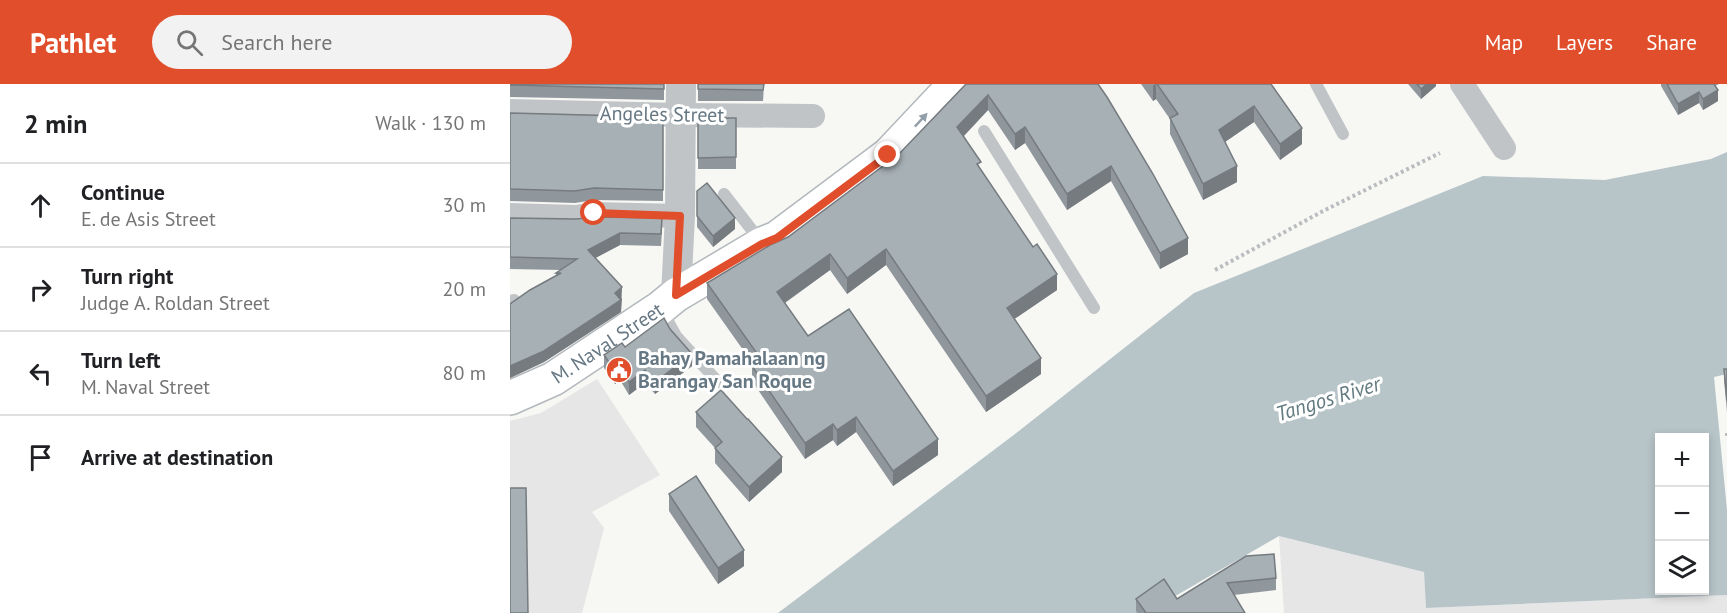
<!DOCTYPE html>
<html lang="en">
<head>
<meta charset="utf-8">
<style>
  :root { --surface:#fff; --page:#f2f2f2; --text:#202124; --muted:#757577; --line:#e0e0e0; --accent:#e04e2b }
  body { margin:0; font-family:"PT Sans",sans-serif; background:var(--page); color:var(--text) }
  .controls { position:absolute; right:18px; bottom:18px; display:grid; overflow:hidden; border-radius:0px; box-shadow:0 3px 9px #0003 }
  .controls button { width:54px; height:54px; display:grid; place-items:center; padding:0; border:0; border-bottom:2px solid var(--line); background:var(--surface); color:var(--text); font:30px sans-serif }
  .stop { position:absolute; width:18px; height:18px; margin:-14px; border:4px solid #e04e2b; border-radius:50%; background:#fff }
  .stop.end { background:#e04e2b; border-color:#fff; box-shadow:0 2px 6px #0008 }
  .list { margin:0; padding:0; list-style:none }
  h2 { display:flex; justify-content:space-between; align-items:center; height:78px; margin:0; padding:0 24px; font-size:26px }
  h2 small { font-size:20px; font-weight:400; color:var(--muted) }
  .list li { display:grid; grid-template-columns:39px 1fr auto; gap:18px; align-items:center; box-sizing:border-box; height:84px; padding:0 24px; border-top:2px solid var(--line) }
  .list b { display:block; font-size:22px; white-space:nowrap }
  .list p { margin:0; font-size:20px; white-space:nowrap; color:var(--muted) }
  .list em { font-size:20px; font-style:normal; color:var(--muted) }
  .icon { flex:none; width:33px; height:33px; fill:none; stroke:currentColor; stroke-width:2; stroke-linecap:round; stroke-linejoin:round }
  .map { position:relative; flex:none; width:1217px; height:529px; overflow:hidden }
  header { display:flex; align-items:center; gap:36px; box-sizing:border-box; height:84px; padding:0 30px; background:var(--accent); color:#fff }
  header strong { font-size:28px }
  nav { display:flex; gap:33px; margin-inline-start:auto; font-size:21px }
  .search { width:420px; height:54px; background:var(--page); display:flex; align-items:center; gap:15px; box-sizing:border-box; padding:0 21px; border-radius:33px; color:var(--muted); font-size:22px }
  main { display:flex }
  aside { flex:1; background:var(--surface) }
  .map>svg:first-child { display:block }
  .built { fill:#e5e6e5 }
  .water { fill:#b7c4c8; fill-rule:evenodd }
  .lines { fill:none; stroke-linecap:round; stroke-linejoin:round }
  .secondary-casing { stroke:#b2b8bc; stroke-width:36 }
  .path { stroke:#babdbf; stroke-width:4; stroke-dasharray:3 3; stroke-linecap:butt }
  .service { stroke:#c0c4c7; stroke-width:12 }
  .minor { stroke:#c0c4c7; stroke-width:24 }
  .tertiary { stroke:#c0c4c7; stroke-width:30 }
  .secondary { stroke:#fff; stroke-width:33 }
  .wall { fill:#90979c }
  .shaded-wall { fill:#757b7f }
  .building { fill:#a7b0b5; stroke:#757b7f; stroke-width:1.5 }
  .oneway { fill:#94a0a9 }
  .route { stroke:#e04e2b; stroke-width:8 }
  .labels { text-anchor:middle; stroke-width:6; stroke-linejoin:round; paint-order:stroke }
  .street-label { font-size:20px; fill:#667884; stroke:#fff }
  .poi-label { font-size:20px; font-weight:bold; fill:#667884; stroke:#fff; text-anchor:start }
  .water-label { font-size:21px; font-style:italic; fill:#627a80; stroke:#fff }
</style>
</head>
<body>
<header>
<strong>Pathlet</strong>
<div class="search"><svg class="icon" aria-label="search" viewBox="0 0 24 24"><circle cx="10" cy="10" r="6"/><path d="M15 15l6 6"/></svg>Search here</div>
<nav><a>Map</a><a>Layers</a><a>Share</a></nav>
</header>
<main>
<aside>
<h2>2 min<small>Walk · 130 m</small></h2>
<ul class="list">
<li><svg class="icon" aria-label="ahead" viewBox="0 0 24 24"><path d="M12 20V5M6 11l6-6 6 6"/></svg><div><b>Continue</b><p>E. de Asis Street</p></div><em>30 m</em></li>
<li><svg class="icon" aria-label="right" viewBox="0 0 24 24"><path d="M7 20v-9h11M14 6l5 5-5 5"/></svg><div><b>Turn right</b><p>Judge A. Roldan Street</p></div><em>20 m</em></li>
<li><svg class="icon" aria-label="left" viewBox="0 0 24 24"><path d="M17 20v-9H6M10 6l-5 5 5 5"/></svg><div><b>Turn left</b><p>M. Naval Street</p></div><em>80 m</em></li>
<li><svg class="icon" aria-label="arrive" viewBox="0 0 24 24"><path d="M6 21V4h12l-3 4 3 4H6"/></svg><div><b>Arrive at destination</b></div></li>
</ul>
</aside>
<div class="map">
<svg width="1217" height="529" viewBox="0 0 1217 529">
  <rect width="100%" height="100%" fill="#f7f7f4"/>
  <g class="built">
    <path d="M87 295 150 391 82 428 94 444 72 529H0V337L31 329Z"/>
    <path d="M769 452 914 488 916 524 1217 511V529H774Z"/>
  </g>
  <path class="water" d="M1217 68V290L1204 293 1217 426V511L916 524 914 488 769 452 636 529H268L505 350 684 209 973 92 1095 96 1201 75ZM1150 354H1194V506H1150Z"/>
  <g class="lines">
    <g class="secondary-casing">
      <g id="secondary">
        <path id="s1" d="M0 314 43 295 150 224 166 211 252 160 267 154 378 71 445 0"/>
      </g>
    </g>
    <g class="path">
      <path d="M705 186 815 126 930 69"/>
      <path d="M1217 349V353"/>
    </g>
    <g class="service">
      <path d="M806 0 833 50"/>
      <path d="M474 47 584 224"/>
      <path d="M214 110 252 159"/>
      <path d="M0 217 4 216"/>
      <path d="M151 225 166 252 208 298"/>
    </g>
    <g class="minor">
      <path d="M952 0 994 64"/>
      <path d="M0 27 171 31 303 32"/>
      <path d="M0 131 66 133 84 130 170 132"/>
    </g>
    <path class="tertiary" d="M166 211 170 132 171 0"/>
    <use href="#secondary" class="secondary"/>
  </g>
  <g class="wall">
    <path d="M0 0H154V16L0 13Z"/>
    <path d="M188 0H254L253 17H188Z"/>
    <path d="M456 0H588L678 170 650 185 601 97 557 126 515 59 505 66 478 26 454 52 471 86 547 206 504 235 531 290 476 328 376 181 337 210 320 186 275 219 298 252 428 371 383 402 346 348 327 362 323 356 295 375 242 297V282L243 280 197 215V199L278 153 389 70Z"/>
    <path d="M631 0H761L792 60 770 76 744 38 715 58 727 98 693 116 660 50V35L646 15 643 17Z"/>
    <path d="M898 0H926V2L911 15Z"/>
    <path d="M1151 0H1209L1205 2 1208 17 1193 26 1189 19 1168 31 1151 2Z"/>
    <path d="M0 29 153 33V117L84 116 65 119 0 117Z"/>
    <rect x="188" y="34" width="38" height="51"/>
    <path d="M187 107 225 145 203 163 187 143Z"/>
    <path d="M0 134 152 146 151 162 110 161 85 174 112 215 111 228 34 278 0 294V220L46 192V189L51 186 0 185Z"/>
    <path d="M115 263 182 282 145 310 135 299 119 311 110 296 105 300 94 284V271Z"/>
    <path d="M1214 285H1217V328L1214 296Z"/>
    <path d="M186 328 272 388 239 418 205 379V364L186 343Z"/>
    <path d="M159 410 234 482 208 500 159 427Z"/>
    <path d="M736 472 766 494V506L724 511 735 529H627L626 527V515H667Z"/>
  </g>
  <g class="shaded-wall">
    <path d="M645 0H646V15L643 17V2Z"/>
    <path d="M917 0H926V2L911 15V5Z"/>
    <path d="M1208 6V17L1193 26V15Z"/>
    <path d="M1189 8V19L1168 31V20Z"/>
    <path d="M478 11V26L447 59V43Z"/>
    <path d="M744 22V38L709 62V46Z"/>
    <path d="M515 43V59L505 66V50Z"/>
    <path d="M792 44V60L770 76V60Z"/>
    <path d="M601 82V97L557 126V110Z"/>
    <path d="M727 82V98L693 116V100Z"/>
    <path d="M225 134V145L203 163V152Z"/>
    <path d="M110 149V161L78 178V166Z"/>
    <path d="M678 154V170L650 185V169Z"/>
    <path d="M376 165V181L337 210V194Z"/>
    <path d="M320 170V186L267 224V208Z"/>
    <path d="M547 190V206L497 240V224Z"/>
    <path d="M112 203 111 228 34 278 0 294V282L105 209Z"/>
    <path d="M182 270V282L145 310V298Z"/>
    <path d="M531 274V290L476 328V312Z"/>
    <path d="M110 284V296L105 300V287Z"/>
    <path d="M135 286V299L119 311V298Z"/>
    <path d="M346 333V348L327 362V346Z"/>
    <path d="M323 340V356L295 375V359Z"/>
    <path d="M428 355V371L383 402V387Z"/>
    <path d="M272 373V388L239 418V403Z"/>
    <path d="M234 466V482L208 500V484Z"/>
  </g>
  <g class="building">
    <path d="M0 0H154V5L0 1Z"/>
    <path d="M188 0H254L253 6 188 5Z"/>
    <path d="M456 0H588L597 13 643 90 678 154 650 169 601 82 557 110 515 43 505 50 478 11 447 43 471 78 467 80 523 163 527 160 547 190 497 224 531 274 476 312 376 165 337 194 320 170 267 208 298 252 339 225 428 355 383 387 346 333 327 346 323 340 295 359 242 282 251 275 197 199 260 161 278 153 389 70Z"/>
    <path d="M647 0H761L792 44 770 60 744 22 709 46 727 82 693 100 660 34 668 30Z"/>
    <path d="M907 0H917L911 5Z"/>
    <path d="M1157 0H1204L1208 6 1193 15 1189 8 1168 20Z"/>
    <path d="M0 29 153 33V106L84 104 65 107 0 105Z"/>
    <path d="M188 34H226V73L188 74Z"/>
    <path d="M197 99 225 134 203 152 187 132V107Z"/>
    <path d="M85 133 152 134 151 150 110 149 78 166 112 203 105 209 111 216 34 267 0 282V220L20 206 51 189H46L67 175 0 173V134L66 135Z"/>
    <path d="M154 234 160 245 182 270 145 298 135 286 119 298 110 284 105 287 94 271 112 259 115 263Z"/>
    <path d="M1214 285H1217V317Z"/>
    <path d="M211 306 237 335H238L272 373 239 403 205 364 212 358 186 328Z"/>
    <path d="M186 392 234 466 208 484 159 410Z"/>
    <path d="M0 404H16L18 529H0Z"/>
    <path d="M764 470 766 494 717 499 735 529H636L626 515 654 495 667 515 736 472Z"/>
  </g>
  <defs><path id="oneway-solid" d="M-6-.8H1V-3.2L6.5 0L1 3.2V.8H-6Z" transform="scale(1.5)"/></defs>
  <use class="oneway" href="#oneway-solid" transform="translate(411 36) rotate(-47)"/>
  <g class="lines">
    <path class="route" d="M84 129 170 132 166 211 252 160 267 154 378 71"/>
  </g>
  <defs>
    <g id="civic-disc" transform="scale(1.35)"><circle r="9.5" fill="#e04e2b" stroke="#fff"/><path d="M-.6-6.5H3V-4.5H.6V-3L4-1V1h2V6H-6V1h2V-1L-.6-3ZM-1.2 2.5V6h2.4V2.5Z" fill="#fff"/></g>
  </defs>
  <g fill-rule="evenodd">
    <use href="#civic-disc" x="109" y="286"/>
  </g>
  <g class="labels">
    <g class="street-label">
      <text transform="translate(152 30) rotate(1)" y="7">Angeles Street</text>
      <text dy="7" stroke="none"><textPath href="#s1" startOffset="112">M. Naval Street</textPath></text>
    </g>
    <g class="poi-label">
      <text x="128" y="281">Bahay Pamahalaan ng<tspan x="128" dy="23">Barangay San Roque</tspan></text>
    </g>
    <g class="water-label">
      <text transform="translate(818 315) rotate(-17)" y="7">Tangos River</text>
    </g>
  </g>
</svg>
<div class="controls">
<button>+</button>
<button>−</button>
<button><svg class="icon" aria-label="layers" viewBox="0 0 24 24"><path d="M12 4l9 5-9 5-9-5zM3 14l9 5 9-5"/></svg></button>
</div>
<div class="stop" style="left:84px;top:129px"></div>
<div class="stop end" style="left:378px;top:71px"></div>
</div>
</main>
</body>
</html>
